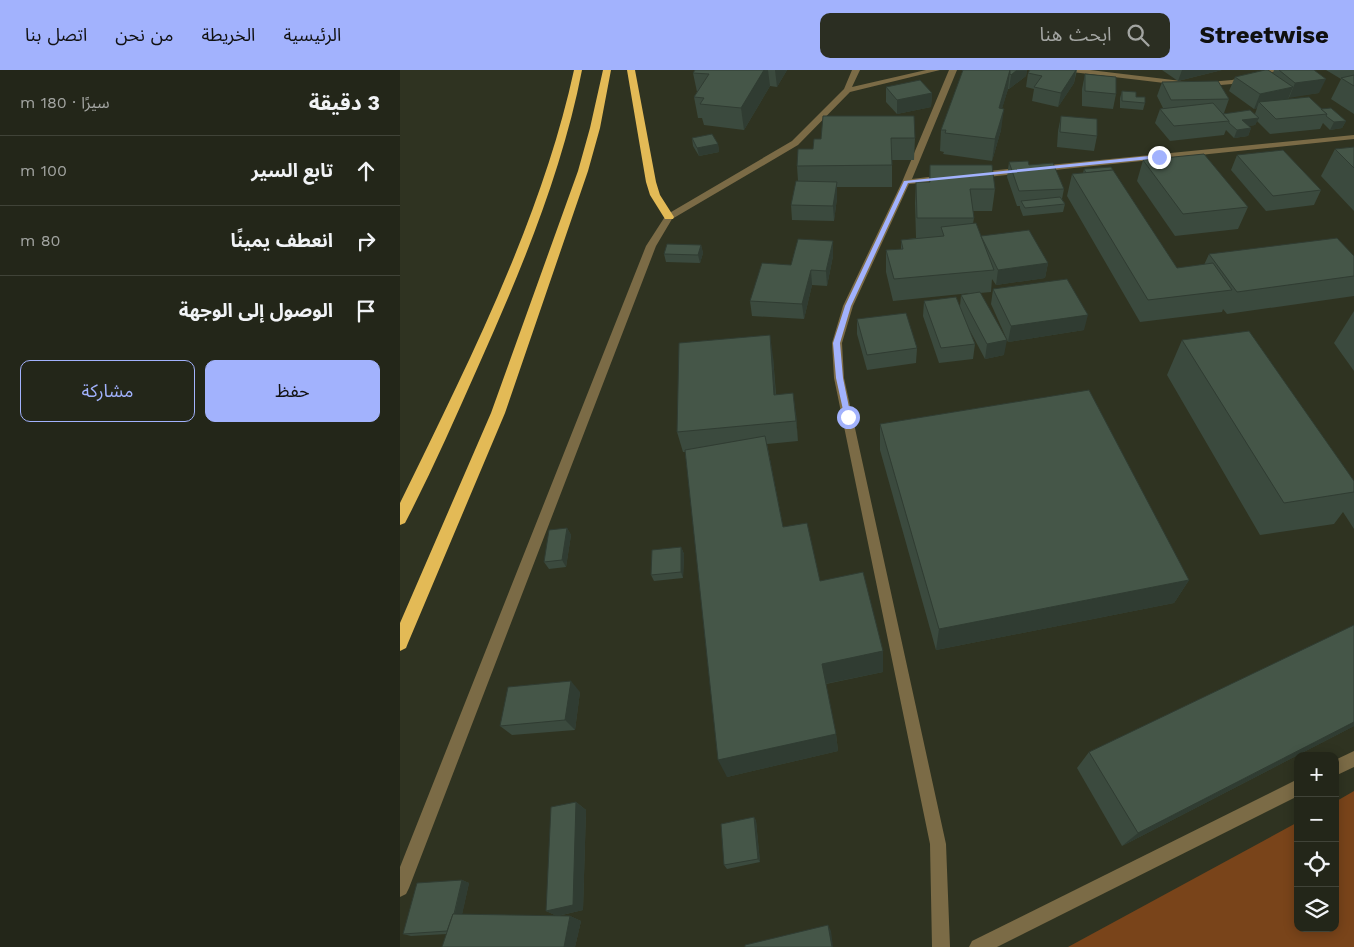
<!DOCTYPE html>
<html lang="ar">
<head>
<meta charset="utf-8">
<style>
  :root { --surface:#232619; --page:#2b2e22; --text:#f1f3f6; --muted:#a3a5a2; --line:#404338; --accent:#a2b2fd }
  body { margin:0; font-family:"Work Sans","Noto Sans Arabic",sans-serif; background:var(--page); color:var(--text); direction:rtl }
  .controls { position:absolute; right:15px; bottom:15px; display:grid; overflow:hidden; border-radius:10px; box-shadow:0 2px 12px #0003 }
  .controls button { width:45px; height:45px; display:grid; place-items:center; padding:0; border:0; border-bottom:1px solid var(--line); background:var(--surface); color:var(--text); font:25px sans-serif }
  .stop { position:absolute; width:15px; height:15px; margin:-11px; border:4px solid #a2b2fd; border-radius:50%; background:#fff }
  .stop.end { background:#a2b2fd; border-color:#fff; box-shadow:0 1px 5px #0008 }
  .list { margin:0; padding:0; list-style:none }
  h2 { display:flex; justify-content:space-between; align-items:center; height:65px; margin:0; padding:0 20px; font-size:21px }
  h2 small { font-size:16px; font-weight:400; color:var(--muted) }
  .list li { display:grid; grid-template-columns:32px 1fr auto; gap:15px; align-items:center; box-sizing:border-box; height:70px; padding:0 20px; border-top:1px solid var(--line) }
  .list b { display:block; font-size:19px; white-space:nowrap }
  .list em { font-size:16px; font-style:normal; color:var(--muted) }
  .actions { display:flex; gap:10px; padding:15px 20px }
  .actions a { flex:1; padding:11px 0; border:1px solid var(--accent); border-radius:10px; text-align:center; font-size:18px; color:var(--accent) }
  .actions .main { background:var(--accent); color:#111 }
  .icon { flex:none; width:28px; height:28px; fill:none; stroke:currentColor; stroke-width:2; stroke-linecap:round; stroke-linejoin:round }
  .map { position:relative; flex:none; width:954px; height:877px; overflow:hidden; direction:ltr }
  header { display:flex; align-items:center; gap:30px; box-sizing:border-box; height:70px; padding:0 25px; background:var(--accent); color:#111 }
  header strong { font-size:24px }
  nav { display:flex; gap:28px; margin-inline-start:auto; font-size:18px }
  .search { width:350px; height:45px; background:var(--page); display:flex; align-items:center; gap:12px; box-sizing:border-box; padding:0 18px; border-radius:10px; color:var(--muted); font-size:19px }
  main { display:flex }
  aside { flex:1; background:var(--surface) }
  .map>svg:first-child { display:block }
  .green { fill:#79441a }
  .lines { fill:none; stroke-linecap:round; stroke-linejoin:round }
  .street { fill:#7b6b46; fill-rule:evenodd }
  .highway { fill:#e3ba56; fill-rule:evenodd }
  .wall { fill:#3b4a3e }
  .shaded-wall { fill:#303c32 }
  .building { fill:#455648; stroke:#303c32 }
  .route { fill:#a2b2fd }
</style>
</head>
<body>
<header>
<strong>Streetwise</strong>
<div class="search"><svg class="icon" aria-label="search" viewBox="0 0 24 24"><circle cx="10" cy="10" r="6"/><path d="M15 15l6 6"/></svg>ابحث هنا</div>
<nav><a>الرئيسية</a><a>الخريطة</a><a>من نحن</a><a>اتصل بنا</a></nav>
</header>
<main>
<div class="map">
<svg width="954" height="877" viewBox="0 0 954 877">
  <rect width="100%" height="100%" fill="#2f3321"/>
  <path class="green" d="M954 721V877H668L898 752V858H935V732Z"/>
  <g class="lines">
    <g class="street">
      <path d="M452 0H460L452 17 526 0H540L450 22 398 75 272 149 256 176 9 818 6 824 0 827V797L246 176 266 145 392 71 444 19Z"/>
      <path d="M549 0H557L512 109 545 105 549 108 545 111 509 114 453 236 442 273 444 308 546 774 550 877H532L530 774 434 308 432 273 443 236 502 112Z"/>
      <path d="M668 0H690L798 13 832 10 868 0H880L832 14 798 17 672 2Z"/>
      <path d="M954 65V69L578 108 574 105 578 102Z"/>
      <path d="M954 681V697L935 706V690Z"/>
      <path d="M898 709V726L597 877H569L572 871Z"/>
    </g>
    <g class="highway">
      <path d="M174 0H182C162 103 120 203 77 299 54 351 31 403 5 453L0 455V433C66 298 142 148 174 0Z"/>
      <path d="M203 0H211L200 58 188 101 105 343 8 573 6 578 0 581V553L91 343 178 101 190 58Z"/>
      <path d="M227 0H235L256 112 260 125 274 147 273 149H265L250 125 246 112Z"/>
    </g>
  </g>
  <g class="wall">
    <path d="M295 0H387L377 17 370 16 344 60 304 55 302 48H298L294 27 297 22 293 3Z"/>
    <path d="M563 0H627L626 6 609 19H608L602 38 601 60 592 91 543 84 544 82 540 81 541 60Z"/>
    <path d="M630 0H677L674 13 658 37 632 31 634 19 626 17 628 3Z"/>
    <path d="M762 0H822L778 11Z"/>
    <path d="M874 0H914L919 23 889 27 888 30 921 39 946 51 942 58 930 60 923 53 920 59 870 64 857 51 855 55 848 56 851 58 848 66 834 68 826 60 824 65 770 71 755 53 760 39 763 38 757 26 762 12 829 29 824 43 855 44 857 38 854 39 829 21 835 7 873 3Z"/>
    <path d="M926 0H954V44L931 29 941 9Z"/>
    <path d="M685 4 716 24 713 39 682 36V19Z"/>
    <path d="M486 17 532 23 531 37 497 44 486 32Z"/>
    <path d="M722 21 736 27 745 33 743 40 720 38V28Z"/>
    <path d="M661 46 697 66 694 81 657 77 658 61Z"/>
    <path d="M292 68 318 74 319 82 299 86 293 76Z"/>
    <path d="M515 68 514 90H492V117H437V128L434 151 392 150 391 135 398 111 397 96 413 79 414 69Z"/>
    <path d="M954 77V141L921 106 935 79Z"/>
    <path d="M837 85 921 120 914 135 866 141 831 100Z"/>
    <path d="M743 90 848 137 838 159 775 166 737 111Z"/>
    <path d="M609 92 629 95 664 119 662 129 665 134 663 142 623 146 620 138V136H617L607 107Z"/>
    <path d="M530 95 595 119 592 141H573L574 148 573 154 581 166 648 193 645 208 596 215 592 209 591 222 580 223 604 285 585 289 568 257 575 274 573 289 539 293 523 246 524 231 560 236 561 225 571 223 493 231 486 202V180L501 179V170L516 168 515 133 516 112H529Z"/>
    <path d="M684 99 777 198 804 195 809 184 954 186V226L827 244 823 239 822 242 740 252 667 126 672 104 683 103Z"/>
    <path d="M433 171V186L427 216 412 215 404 249 352 246 350 231 391 195Z"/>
    <path d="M301 175 303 183 300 193 266 192 264 184Z"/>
    <path d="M593 219 684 260 608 272 591 234Z"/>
    <path d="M954 241V301L934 273Z"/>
    <path d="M457 249 517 278 516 293 467 300 457 264Z"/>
    <path d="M782 270 954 411V459L943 442 934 454 860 465 767 305Z"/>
    <path d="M373 287 376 324 396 344 398 371 367 374 383 457 483 602 426 614 436 664 438 681 327 707 285 382H283L277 362Z"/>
    <path d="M480 354 789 510 774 533 536 580 480 380Z"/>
    <path d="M167 458 171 465 166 497 149 499 144 492Z"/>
    <path d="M281 477 284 484 283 508 254 511 251 505Z"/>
    <path d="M180 622 175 660 112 665 100 656Z"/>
    <path d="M954 656 722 776 677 698 689 682Z"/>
    <path d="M176 732 186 740 183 840 158 846H170L181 851 175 877H42L47 864 11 866 3 864 62 810 69 813 62 844 157 846 146 841Z"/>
    <path d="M354 747 356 751 360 792 327 799 324 795Z"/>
  </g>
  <g class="shaded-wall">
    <path d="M364 0H368L370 16 344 60 341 38Z"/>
    <path d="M375 0H387L377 17Z"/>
    <path d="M610 0 608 19 596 59 599 38Z"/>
    <path d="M617 0H627L626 6 609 19 611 5Z"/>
    <path d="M676 0 674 13 658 37 661 23Z"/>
    <path d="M782 0H822L778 11Z"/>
    <path d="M926 9 919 23 889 28 895 13Z"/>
    <path d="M893 17 887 31 859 32 857 38 854 39 860 24Z"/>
    <path d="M532 23 531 37 497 44V30Z"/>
    <path d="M604 39 601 60 592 91 595 69Z"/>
    <path d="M859 48 855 55 839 58 842 50Z"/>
    <path d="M946 51 942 58 930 60 934 52Z"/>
    <path d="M851 58 848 66 834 68 837 60Z"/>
    <path d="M318 74 319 82 299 86 297 78Z"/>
    <path d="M437 112V128L434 151 433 136Z"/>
    <path d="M433 171V186L427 216 426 201Z"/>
    <path d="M301 175 303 183 300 193 298 185Z"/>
    <path d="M648 193 645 208 596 215 598 200Z"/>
    <path d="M411 200 412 215 404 249 402 234Z"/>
    <path d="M688 245 684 260 608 272 611 256Z"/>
    <path d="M370 265 373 287 377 346 374 325Z"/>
    <path d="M607 270 604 285 585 289 587 274Z"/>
    <path d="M393 323 396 344 398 371 396 351Z"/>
    <path d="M167 458 171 465 166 497 162 490Z"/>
    <path d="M281 477 284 484 283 508 281 502Z"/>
    <path d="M789 510 774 533 536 580 539 559Z"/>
    <path d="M483 581V602L424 614 422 594Z"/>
    <path d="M171 611 180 622 175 660 165 650Z"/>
    <path d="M954 652V656L722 776 738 763Z"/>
    <path d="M436 664 438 681 327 707 318 690Z"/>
    <path d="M176 732 186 740 183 840 157 846 146 841Z"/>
    <path d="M354 747 356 751 360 792 358 789Z"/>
    <path d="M62 810 69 813 58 863 51 861Z"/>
    <path d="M170 846 181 851 175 877H164Z"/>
    <path d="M428 855 431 861 433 877H432Z"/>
  </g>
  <g class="building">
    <path d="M295 0H364L341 38 300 34 304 28 294 27 309 4 293 3Z"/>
    <path d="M563 0H610L599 38 604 39 595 69 545 63 546 60H541Z"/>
    <path d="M610 0H617L611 5 610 4Z"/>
    <path d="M630 0H676L661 23 634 17 642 6 628 3Z"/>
    <path d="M865 0H868L893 17 860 24 835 7Z"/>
    <path d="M879 0H914L926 9 895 13Z"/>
    <path d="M685 4 716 7V24L685 21Z"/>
    <path d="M954 5V16L941 8Z"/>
    <path d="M520 10 532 23 497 30 486 17Z"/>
    <path d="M818 11 829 29 771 30 762 12Z"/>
    <path d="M722 21 736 22V27H745V33L722 31Z"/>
    <path d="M909 27 927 44 876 49 859 32Z"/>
    <path d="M813 33 829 51 774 56 760 39Z"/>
    <path d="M931 38 946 51 934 52 926 46 927 44 921 39Z"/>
    <path d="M850 40 859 48 842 50 851 58 837 60 829 53V51L823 44Z"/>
    <path d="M423 46H514L515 68H491L492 95 397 96 398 79H413L414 69H421Z"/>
    <path d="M661 46 697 49V66L660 62Z"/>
    <path d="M312 64 318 74 297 78 292 68Z"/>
    <path d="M954 77V98L935 79Z"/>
    <path d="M883 80 921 120 873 126 837 85Z"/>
    <path d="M804 84 848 137 783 144 743 90Z"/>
    <path d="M628 91 629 95 653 93 664 119 619 121 609 92Z"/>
    <path d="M530 95H592L595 119H570L574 148H517L516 112H530Z"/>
    <path d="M711 97 713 100 686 103 684 99Z"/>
    <path d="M713 100 777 198 813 193 832 220 748 230 672 104Z"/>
    <path d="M396 111 437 112 433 136 391 135Z"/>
    <path d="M660 127 665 134 625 138 621 131Z"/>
    <path d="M576 153 594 200 494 209 486 180 503 179 501 170 544 166 541 157Z"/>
    <path d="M629 160 648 193 598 200 581 166Z"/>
    <path d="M937 168 954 186V206L837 222 809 184Z"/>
    <path d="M398 169 433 171 426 201 411 200 402 234 350 231 362 193 391 195Z"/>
    <path d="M267 174 301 175 298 185 264 184Z"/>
    <path d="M667 209 688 245 611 256 593 219Z"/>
    <path d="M580 222 607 270 587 274 561 225Z"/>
    <path d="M556 227 575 274 541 278 524 231Z"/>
    <path d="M506 243 517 278 467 285 457 249Z"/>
    <path d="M849 261 954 411V422L884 433 782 270Z"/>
    <path d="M370 265 374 325 393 323 396 351 277 362 279 273Z"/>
    <path d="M689 320 789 510 539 559 480 354Z"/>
    <path d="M365 366 383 457 407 453 420 511 463 502 483 581 422 594 436 664 318 690 285 380Z"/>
    <path d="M167 458 162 490 144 492 149 460Z"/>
    <path d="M281 477V502L251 505 252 480Z"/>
    <path d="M954 555V652L738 763 689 682Z"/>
    <path d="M171 611 165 650 100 656 108 617Z"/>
    <path d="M176 732 173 835 146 841 151 737Z"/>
    <path d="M354 747 358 789 324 795 321 754Z"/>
    <path d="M62 810 54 844H53L47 861 3 864 17 813Z"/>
    <path d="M53 844 170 846 164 877H42Z"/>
    <path d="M428 855 432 877H345V875Z"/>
  </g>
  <path class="route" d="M759 85 761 88 508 113 451 236 440 273 443 308 451 347 448 349H445L436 308 433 273 445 236 504 111Z"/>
</svg>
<div class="controls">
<button>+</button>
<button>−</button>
<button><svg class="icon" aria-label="locate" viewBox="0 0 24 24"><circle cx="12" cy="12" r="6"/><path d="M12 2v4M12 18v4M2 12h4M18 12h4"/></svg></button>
<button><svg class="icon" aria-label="layers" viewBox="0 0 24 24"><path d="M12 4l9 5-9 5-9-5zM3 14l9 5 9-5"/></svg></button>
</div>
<div class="stop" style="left:448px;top:347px"></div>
<div class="stop end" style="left:759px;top:87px"></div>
</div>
<aside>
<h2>3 دقيقة<small>سيرًا · 180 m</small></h2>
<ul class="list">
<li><svg class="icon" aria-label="ahead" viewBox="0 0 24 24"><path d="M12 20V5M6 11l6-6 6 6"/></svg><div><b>تابع السير</b></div><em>100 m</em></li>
<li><svg class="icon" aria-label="right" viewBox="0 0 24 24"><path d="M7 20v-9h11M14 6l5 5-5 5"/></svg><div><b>انعطف يمينًا</b></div><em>80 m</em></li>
<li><svg class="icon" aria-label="arrive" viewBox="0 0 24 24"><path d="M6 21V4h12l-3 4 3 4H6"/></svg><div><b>الوصول إلى الوجهة</b></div></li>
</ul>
<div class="actions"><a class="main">حفظ</a><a>مشاركة</a></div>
</aside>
</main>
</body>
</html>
